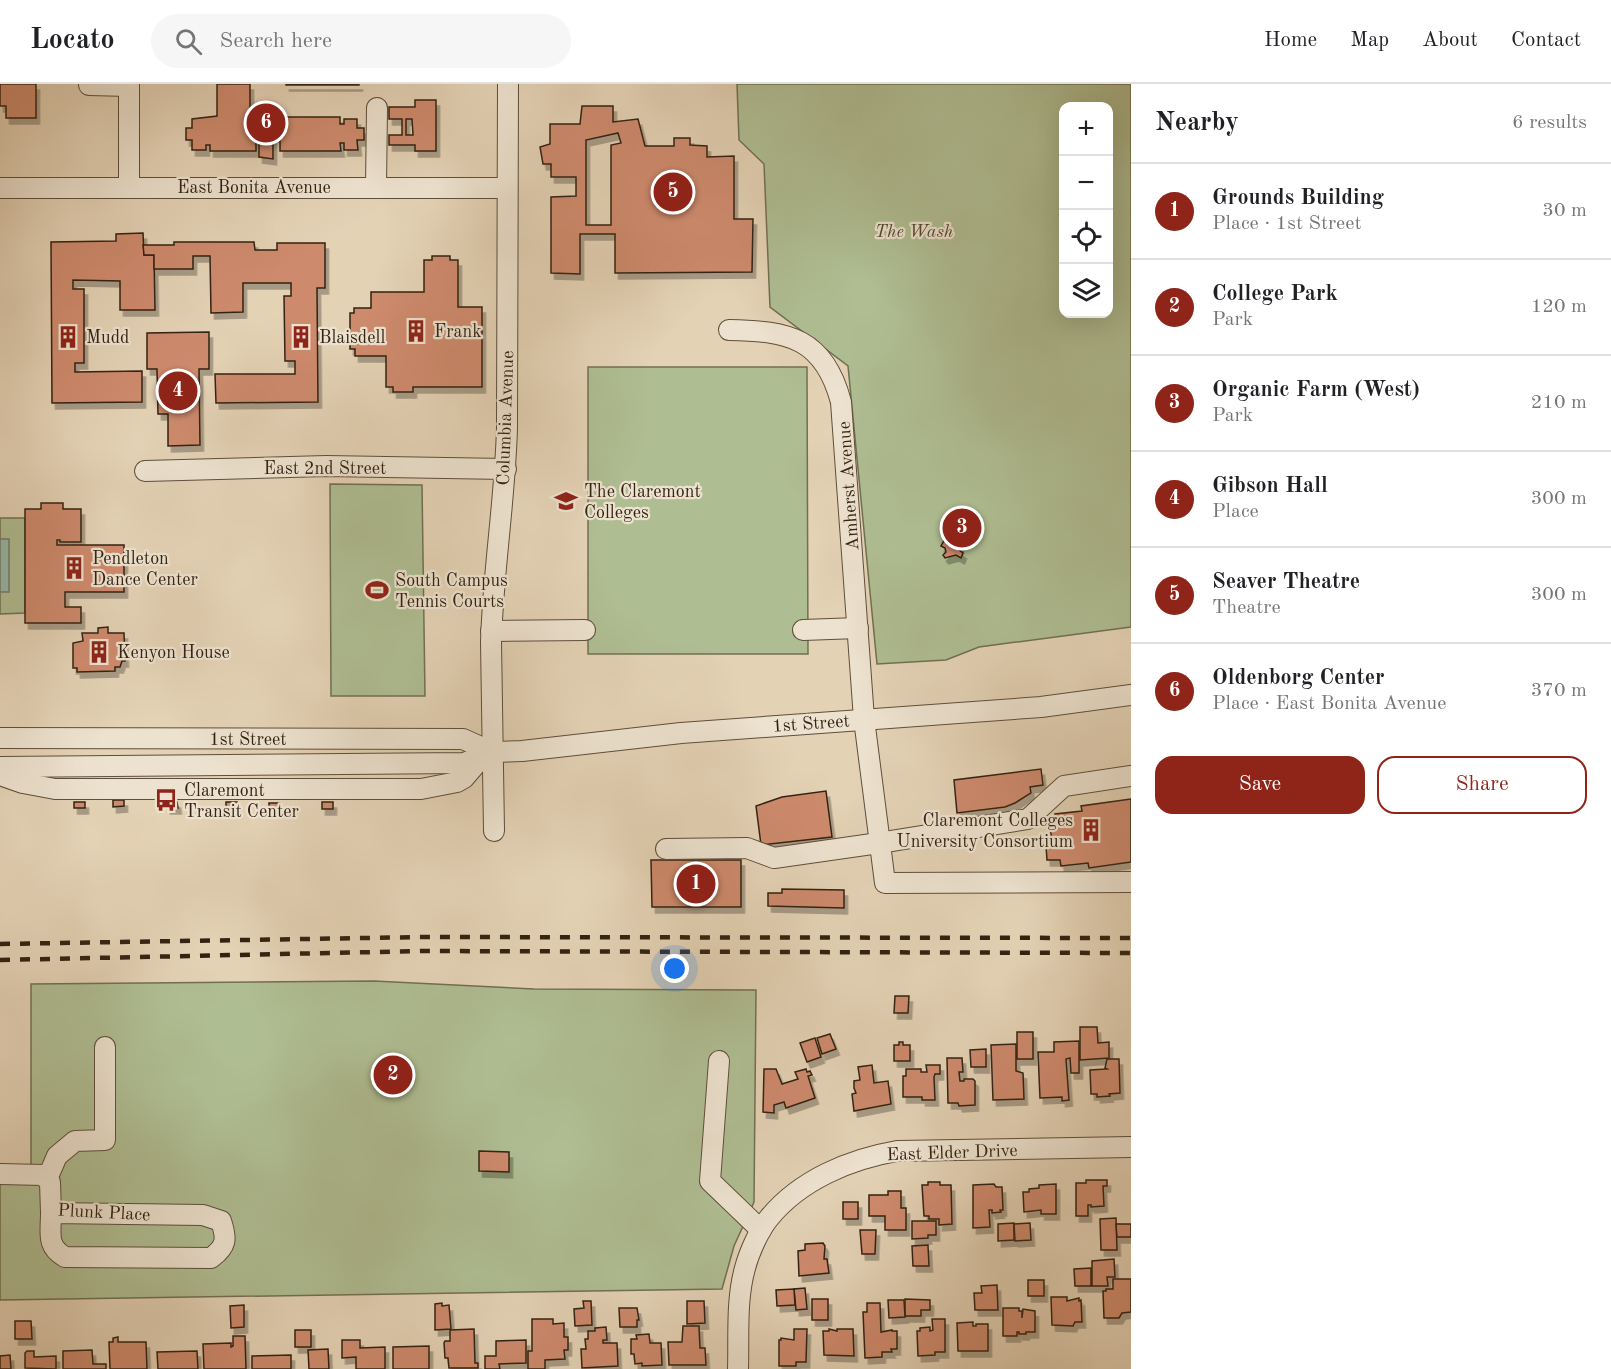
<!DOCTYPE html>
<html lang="en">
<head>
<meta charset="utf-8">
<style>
  :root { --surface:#fff; --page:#f6f6f6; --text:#202124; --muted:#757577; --line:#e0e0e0; --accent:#8f2418 }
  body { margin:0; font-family:"Old Standard TT",serif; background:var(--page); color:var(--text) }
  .controls { position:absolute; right:18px; top:18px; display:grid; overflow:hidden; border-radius:12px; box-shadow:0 6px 24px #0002 }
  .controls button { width:54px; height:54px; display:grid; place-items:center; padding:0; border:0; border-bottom:2px solid var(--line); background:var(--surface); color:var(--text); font:30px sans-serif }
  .you { position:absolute; left:675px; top:885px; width:21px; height:21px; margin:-15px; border:4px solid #fff; border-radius:50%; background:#1a73e8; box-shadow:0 0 0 9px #1a73e833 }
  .badge { display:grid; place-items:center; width:39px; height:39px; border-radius:50%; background:var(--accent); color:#fff; font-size:20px; font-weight:700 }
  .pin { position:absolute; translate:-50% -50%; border:3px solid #fff; box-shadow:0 2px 6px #0006 }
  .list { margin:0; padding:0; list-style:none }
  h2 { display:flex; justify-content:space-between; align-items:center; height:78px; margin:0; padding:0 24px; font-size:26px }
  h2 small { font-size:20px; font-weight:400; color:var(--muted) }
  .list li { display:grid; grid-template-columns:39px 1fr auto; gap:18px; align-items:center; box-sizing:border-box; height:96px; padding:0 24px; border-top:2px solid var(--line) }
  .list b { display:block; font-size:22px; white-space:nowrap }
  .list p { margin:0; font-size:20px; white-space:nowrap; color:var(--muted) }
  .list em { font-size:20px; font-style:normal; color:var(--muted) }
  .actions { display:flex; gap:12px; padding:18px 24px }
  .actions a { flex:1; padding:14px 0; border:2px solid var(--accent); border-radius:18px; text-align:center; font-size:21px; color:var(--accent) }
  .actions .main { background:var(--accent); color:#fff }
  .icon { flex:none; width:33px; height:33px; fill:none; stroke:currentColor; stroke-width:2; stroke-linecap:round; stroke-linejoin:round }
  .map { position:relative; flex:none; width:1131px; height:1285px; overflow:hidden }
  header { display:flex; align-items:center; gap:36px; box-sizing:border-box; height:84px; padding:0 30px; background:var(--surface); border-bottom:2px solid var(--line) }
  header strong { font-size:28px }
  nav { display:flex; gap:33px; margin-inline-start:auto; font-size:21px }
  .search { width:420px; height:54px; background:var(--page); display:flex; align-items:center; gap:15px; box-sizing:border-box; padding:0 21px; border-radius:33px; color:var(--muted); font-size:22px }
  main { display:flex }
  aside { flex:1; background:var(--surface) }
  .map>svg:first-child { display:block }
  .green { fill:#afbd92; stroke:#707052; stroke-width:1.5; fill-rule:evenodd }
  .water { fill:#97b8a7; stroke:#6f7c6b; stroke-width:1.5 }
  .building { fill:#ce8a6d; stroke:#322212; stroke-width:1.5; fill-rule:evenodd; filter:url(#shadow) }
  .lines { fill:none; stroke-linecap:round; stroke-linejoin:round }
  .minor-casing { stroke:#5e4e3b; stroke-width:22 }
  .minor { stroke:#ede2cf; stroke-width:20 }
  .rail { stroke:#322212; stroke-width:4.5; stroke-dasharray:10 10; stroke-linecap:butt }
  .labels { text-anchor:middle; stroke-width:4.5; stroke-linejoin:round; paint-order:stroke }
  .street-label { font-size:18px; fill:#322212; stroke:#ede2cf }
  .park-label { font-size:18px; font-style:italic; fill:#514932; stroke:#ede2cf }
  .poi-label { font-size:18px; fill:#322212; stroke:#ede2cf; text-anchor:start }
</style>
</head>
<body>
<header>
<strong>Locato</strong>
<div class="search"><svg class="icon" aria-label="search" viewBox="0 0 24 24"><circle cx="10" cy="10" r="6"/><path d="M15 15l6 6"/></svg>Search here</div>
<nav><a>Home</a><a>Map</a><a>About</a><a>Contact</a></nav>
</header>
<main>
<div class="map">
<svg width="1131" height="1285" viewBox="0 0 1131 1285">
  <defs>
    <filter id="shadow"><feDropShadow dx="3.5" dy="6" stdDeviation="0" flood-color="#0004"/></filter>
  </defs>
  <rect width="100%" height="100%" fill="#e4d2b5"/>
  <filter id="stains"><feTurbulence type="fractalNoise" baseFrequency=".00333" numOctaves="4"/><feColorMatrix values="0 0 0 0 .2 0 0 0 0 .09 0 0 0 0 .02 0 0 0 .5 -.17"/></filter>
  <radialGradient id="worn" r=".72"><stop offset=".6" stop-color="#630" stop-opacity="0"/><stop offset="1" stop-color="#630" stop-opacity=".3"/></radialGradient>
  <g class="green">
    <path d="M737 0H1131V543L979 563 946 576 877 580 848 282 770 223 764 80 739 56ZM1064 22H1108V230H1064Z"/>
    <path d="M588 283H807L808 570H588Z"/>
    <path d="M330 400 422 401 425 612H331Z"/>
    <path d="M0 434H25V529L0 530Z"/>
    <path d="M374 897 534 905 756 906 754 1118 734 1162 722 1205 0 1216V1098H31V900Z"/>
  </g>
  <rect class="water" x="0" y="455" width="9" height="53"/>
  <g class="building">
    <path d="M0 0H36V34H6V22H0Z"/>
    <path d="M217 0H250V37H259V31H266V29H273V37L280 36V33H340V40H344V35H357V44H364V56H357L358 66H344V59H340L341 67H280V52H273V75L259 73V53H256V67H210V61H206V66H192V56H186V44H192V35L217 32Z"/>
    <rect x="286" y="0" width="73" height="1"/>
    <path d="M415 16H436V67H415V61H389V51H402V35H389V23H415ZM406 35H412L413 51H406Z"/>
    <path d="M582 22H613V38L638 35 645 62H674V54H690V61L707 62V73L734 72V135H753L752 188 615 189V150H580V190L551 189V113L576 112V93H551V80H543L540 63 550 60V40H580ZM618 49 621 59 611 61V141H586V56Z"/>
    <path d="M143 149 144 171H154L155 226H120V197L73 196V205H84V279H75V288L142 287V318L52 319 51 158 116 157V150Z"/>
    <path d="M174 158H254L255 166H277V159H325V204H317L318 318 216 319 215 290H295V277H285L284 212H291V199H243V228L211 229 210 172H193V185H154V171H144L143 161H174Z"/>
    <path d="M432 172H450V176H458V223H482V303H413V308H393V303H386V272H355V265H350V229H354V224H371V208H424V176H432Z"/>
    <path d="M209 248V285H199L200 361 168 362V330H158L157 285H147V249Z"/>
    <path d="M41 419H63V425H81V458H60V456H57V461H124V508H65V523H81V539H25V425H41Z"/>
    <path d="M945 455 949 458 961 456 959 466 963 469 961 474 956 471 945 474 943 471 946 468 945 464 941 462Z"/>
    <path d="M108 543V549H124L125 577H122L120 583H115V587L77 588V584H73V559L83 557 82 549H98V544Z"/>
    <path d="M1041 685 1043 701 1030 703 1031 709 1015 719 1005 723 957 729 954 696Z"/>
    <path d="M826 707 832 753 761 761 756 722 782 713Z"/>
    <path d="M1131 715V778L1089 784 1088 779 1061 782 1060 776H1047L1046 762 1052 759H1042L1052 756 1049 737 1056 736 1055 730 1082 727 1081 722Z"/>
    <path d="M113 716H124V722L113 723Z"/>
    <rect x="74" y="718" width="11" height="6"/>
    <path d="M167 718H177L178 724H167Z"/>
    <rect x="226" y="718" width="11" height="6"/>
    <rect x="322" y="718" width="11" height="7"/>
    <rect x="269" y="719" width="11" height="6"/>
    <path d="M651 776H741V823H652Z"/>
    <path d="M782 805 844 806V824L768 822V809H782Z"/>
    <path d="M895 912H909L908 929H894Z"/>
    <path d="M1080 943H1097L1098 959 1109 958V974L1080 976Z"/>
    <rect x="1017" y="948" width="16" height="27"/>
    <path d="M830 950 836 965 822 970 817 954Z"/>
    <path d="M815 954 821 973 807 978 800 959Z"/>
    <path d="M1079 957V989H1071L1070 974 1066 975 1069 1016 1062 1017V1013L1040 1014 1038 968H1054V958Z"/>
    <path d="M899 958H903V961H910V977H894V961H899Z"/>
    <path d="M1016 960V987L1023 989 1024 1015 993 1016 991 961Z"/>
    <path d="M986 965V983H971L970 966Z"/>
    <path d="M947 974H962L963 988H959L960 997H964V995H973L975 997V1021L959 1022 958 1019H948Z"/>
    <path d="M1107 975H1119L1120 1009 1109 1010 1110 1012 1097 1013V1010H1091L1090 986 1107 985 1105 984Z"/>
    <path d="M872 981 874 999 888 997 891 1020 854 1027 852 1010 856 1009 854 1004V997L860 996 858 983Z"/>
    <path d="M926 981H940V990H935L934 993 935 1016H922V1013H903V992H906V985H921V988H927Z"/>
    <path d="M764 985H776L782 1000 798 995 795 988 806 985 807 988 810 987 812 991 808 992 815 1014 786 1024 784 1018 774 1021V1029L763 1028Z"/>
    <path d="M479 1067 509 1068V1088L479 1087Z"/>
    <path d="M1086 1096H1107V1102H1103L1104 1122 1091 1123V1121H1088V1132H1076V1099H1086Z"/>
    <path d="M928 1098H940V1101H951L952 1140 939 1141V1135H929V1132H924L922 1101H928Z"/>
    <path d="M994 1100 996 1103H1002L1003 1126H1000L1001 1128 992 1129V1126H989L990 1143 973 1144V1101Z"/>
    <path d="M1056 1100V1130H1041V1126L1024 1128 1023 1108H1029V1105L1039 1104V1101Z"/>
    <path d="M888 1107H901V1124H906V1146H885V1132H869V1111H888Z"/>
    <rect x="843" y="1118" width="15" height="17"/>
    <path d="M1116 1134 1117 1166H1101L1100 1135Z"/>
    <path d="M912 1137H936V1151H928V1154L912 1155Z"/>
    <path d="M1014 1139V1156L998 1157V1140Z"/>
    <path d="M1030 1139 1031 1156 1015 1157 1014 1140Z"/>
    <path d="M1116 1140H1131V1153H1117Z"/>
    <path d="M860 1146H876L875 1170H862Z"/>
    <path d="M823 1159 825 1162 824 1175H827L829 1189 799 1192 798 1167 805 1166V1160Z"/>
    <path d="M928 1161 929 1182H913L912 1162Z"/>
    <path d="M1114 1175 1115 1193H1107L1108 1202H1092V1177Z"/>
    <path d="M1091 1184V1202H1075L1074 1185Z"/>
    <path d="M1113 1195H1131V1228L1122 1229 1119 1234H1104L1103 1207H1106V1205H1113Z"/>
    <rect x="1028" y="1196" width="16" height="16"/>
    <path d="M997 1201 998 1226H975L974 1209H982L981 1202Z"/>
    <path d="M805 1204 807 1225 796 1226 794 1205Z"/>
    <path d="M794 1205 795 1221 777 1222 776 1206Z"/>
    <path d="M1051 1213H1067V1217L1079 1214V1217L1081 1216 1082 1238H1075L1073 1242 1052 1241Z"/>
    <rect x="812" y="1215" width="16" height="21"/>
    <path d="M905 1215 930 1216V1226H921V1232H905Z"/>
    <path d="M888 1216H904L905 1233 889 1234Z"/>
    <path d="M583 1217H591L592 1241 575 1242 574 1225 584 1224Z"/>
    <path d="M687 1217H704L705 1239 687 1240Z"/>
    <path d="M442 1219V1222L449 1221 451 1245 435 1246V1220Z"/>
    <path d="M867 1219H880L881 1248 892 1246V1247H897V1265H891L892 1268H882V1273L865 1274 863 1228H867Z"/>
    <path d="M244 1221V1243L231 1244 230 1222Z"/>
    <path d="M619 1224H637L639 1236H637V1243H620Z"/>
    <path d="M1003 1224H1019V1227H1022V1234L1023 1225 1035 1227V1248H1026V1250H1019V1248H1017V1252H1003Z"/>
    <path d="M532 1235H553V1240L564 1239V1253H568V1266H564L565 1275 545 1276V1285H528V1267H532Z"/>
    <path d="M932 1235H945V1268H935V1271L918 1272 917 1247H920V1244L930 1243V1247L933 1246Z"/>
    <path d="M15 1237H31L32 1255H15Z"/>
    <path d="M973 1238V1242H976V1240H988V1267H958L957 1239Z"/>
    <path d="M683 1242H699L700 1264H705L706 1281H669L668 1258H682Z"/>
    <path d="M606 1243 607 1256H603V1259H617L618 1282 582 1284 581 1265H586L585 1255H588V1247H595V1244Z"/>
    <path d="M474 1245 475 1279H478V1284H449L448 1274H445L444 1259 445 1257H450V1246Z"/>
    <path d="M794 1245H807L806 1278H796V1282H779V1256H781V1254L794 1256Z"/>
    <path d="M829 1245 837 1247V1245H853L854 1272 824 1271 823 1247H829Z"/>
    <rect x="295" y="1246" width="16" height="17"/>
    <path d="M649 1250 650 1259H661L662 1281 642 1282V1279L635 1280 634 1270H631V1255H637L636 1251Z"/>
    <path d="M233 1252H245L246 1285H204L203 1260 231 1259V1263L233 1262Z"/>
    <path d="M118 1253V1258H146L147 1285H110L109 1258H113V1254Z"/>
    <path d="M342 1256H360V1264L385 1263V1285H356V1273L342 1274Z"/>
    <path d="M526 1256V1279L499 1280 500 1285H485V1272H496V1257Z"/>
    <path d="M429 1262V1285H393V1263Z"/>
    <path d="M328 1265 329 1285H309L308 1266Z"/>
    <path d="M92 1266 93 1280H106V1285H63V1267Z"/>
    <path d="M27 1267H34V1273L56 1272V1285L25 1284V1269Z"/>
    <path d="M197 1267 198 1285H158L157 1268Z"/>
    <path d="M10 1271 11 1285H0V1272Z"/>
    <path d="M291 1271V1285H252V1272Z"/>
  </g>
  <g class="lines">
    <g class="minor-casing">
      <g id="minor">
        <path d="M129 0V103"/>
        <path d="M89 1 129 2"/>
        <path d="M376 102 377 24"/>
        <path d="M0 104H507"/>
        <path d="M729 246C789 247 824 254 841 318L864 635 885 799 1131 798"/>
        <path d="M145 387 326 382 506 385"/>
        <path d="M803 546 858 544"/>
        <path d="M491 547 585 546"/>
        <path d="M0 654 463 655 492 668"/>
        <path d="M0 683 464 679 492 668 522 667 681 649 1041 623 1131 611"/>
        <path d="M0 691 23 699 55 705H421L457 698 464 694 482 673"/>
        <path d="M494 747 491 558C493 487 505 416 507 344L508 0"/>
        <path d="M666 765 747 764 774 774 879 759 1028 735 1064 702 1131 692"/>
        <path d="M719 977 710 1097 761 1146"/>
        <path d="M0 1090 44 1091 50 1098 51 1129 203 1131 221 1137C227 1155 227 1162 211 1174L65 1173C46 1162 51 1149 51 1129"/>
        <path d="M47 1095 57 1072 75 1057 105 1056V963"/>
        <path d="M738 1285C739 1252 736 1216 745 1184 749 1169 759 1146 769 1134 800 1096 850 1075 897 1067L1131 1063"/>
      </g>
    </g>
    <use href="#minor" class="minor"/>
    <g class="rail">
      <path d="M0 860 425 853 1131 854"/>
      <path d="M0 876 423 867 1131 869"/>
    </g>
  </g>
  <defs>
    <g id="building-bare" transform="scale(1.8)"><path d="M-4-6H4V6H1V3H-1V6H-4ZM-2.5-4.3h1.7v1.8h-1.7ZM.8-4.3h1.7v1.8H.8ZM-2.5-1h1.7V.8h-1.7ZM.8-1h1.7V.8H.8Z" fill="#8f2418" stroke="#ede2cf" stroke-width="2.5" paint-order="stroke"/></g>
    <g id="university-bare" transform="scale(1.8)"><path d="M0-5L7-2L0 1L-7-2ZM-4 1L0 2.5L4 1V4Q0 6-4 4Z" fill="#8f2418" stroke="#ede2cf" stroke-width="2.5" paint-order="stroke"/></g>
    <g id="stadium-bare" transform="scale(1.8)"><path d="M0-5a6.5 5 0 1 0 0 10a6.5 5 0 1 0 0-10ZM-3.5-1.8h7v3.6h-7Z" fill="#8f2418" stroke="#ede2cf" stroke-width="2.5" paint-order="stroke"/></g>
    <g id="bus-bare" transform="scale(1.8)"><path d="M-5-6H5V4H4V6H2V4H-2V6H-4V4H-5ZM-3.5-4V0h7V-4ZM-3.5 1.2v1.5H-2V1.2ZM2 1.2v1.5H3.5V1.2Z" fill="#8f2418" stroke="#ede2cf" stroke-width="2.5" paint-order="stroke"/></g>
  </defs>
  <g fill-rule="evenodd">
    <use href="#building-bare" x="416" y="247"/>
    <use href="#building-bare" x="68" y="253"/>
    <use href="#building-bare" x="301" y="253"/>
    <use href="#university-bare" x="566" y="417"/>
    <use href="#building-bare" x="74" y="484"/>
    <use href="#stadium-bare" x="377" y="506"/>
    <use href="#building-bare" x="99" y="568"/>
    <use href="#bus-bare" x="166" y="716"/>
    <use href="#building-bare" x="1091" y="746"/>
  </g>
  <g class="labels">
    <g class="street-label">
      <text x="254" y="109">East Bonita Avenue</text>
      <text transform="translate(505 334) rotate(-88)" y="6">Columbia Avenue</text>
      <text x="325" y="390">East 2nd Street</text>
      <text transform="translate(848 402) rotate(-94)" y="6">Amherst Avenue</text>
      <text transform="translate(811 639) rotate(-4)" y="6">1st Street</text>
      <text x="248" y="661">1st Street</text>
      <text transform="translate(952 1068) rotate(-2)" y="6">East Elder Drive</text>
      <text transform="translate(104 1128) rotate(3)" y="6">Plunk Place</text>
    </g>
    <g class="park-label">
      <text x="914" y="153">The Wash</text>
    </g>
    <g class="poi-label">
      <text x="434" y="253">Frank</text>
      <text x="86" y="259">Mudd</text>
      <text x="319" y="259">Blaisdell</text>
      <text x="584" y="413">The Claremont<tspan x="584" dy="21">Colleges</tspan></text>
      <text x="92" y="480">Pendleton<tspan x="92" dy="21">Dance Center</tspan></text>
      <text x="395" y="502">South Campus<tspan x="395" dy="21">Tennis Courts</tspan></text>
      <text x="117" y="574">Kenyon House</text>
      <text x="184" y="712">Claremont<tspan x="184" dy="21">Transit Center</tspan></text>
      <text x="1073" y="742" text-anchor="end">Claremont Colleges<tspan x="1073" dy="21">University Consortium</tspan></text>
    </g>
  </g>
  <rect width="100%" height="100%" filter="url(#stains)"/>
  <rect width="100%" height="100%" fill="url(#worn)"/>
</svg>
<div class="controls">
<button>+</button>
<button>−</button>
<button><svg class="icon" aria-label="locate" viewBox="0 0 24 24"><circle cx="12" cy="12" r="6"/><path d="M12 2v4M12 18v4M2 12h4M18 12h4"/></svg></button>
<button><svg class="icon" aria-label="layers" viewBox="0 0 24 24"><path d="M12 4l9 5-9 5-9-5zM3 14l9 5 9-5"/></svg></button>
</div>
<div class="you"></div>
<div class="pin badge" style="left:696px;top:800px">1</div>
<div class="pin badge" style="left:393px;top:991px">2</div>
<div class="pin badge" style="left:962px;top:444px">3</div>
<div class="pin badge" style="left:178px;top:307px">4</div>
<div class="pin badge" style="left:673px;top:108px">5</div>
<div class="pin badge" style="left:266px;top:39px">6</div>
</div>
<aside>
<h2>Nearby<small>6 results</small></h2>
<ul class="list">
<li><span class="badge">1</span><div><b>Grounds Building</b><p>Place · 1st Street</p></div><em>30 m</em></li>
<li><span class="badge">2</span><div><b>College Park</b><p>Park</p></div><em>120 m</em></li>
<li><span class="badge">3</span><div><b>Organic Farm (West)</b><p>Park</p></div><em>210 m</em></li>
<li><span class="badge">4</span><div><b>Gibson Hall</b><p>Place</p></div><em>300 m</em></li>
<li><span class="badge">5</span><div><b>Seaver Theatre</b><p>Theatre</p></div><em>300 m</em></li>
<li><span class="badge">6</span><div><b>Oldenborg Center</b><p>Place · East Bonita Avenue</p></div><em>370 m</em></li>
</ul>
<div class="actions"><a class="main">Save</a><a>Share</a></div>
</aside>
</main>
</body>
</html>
